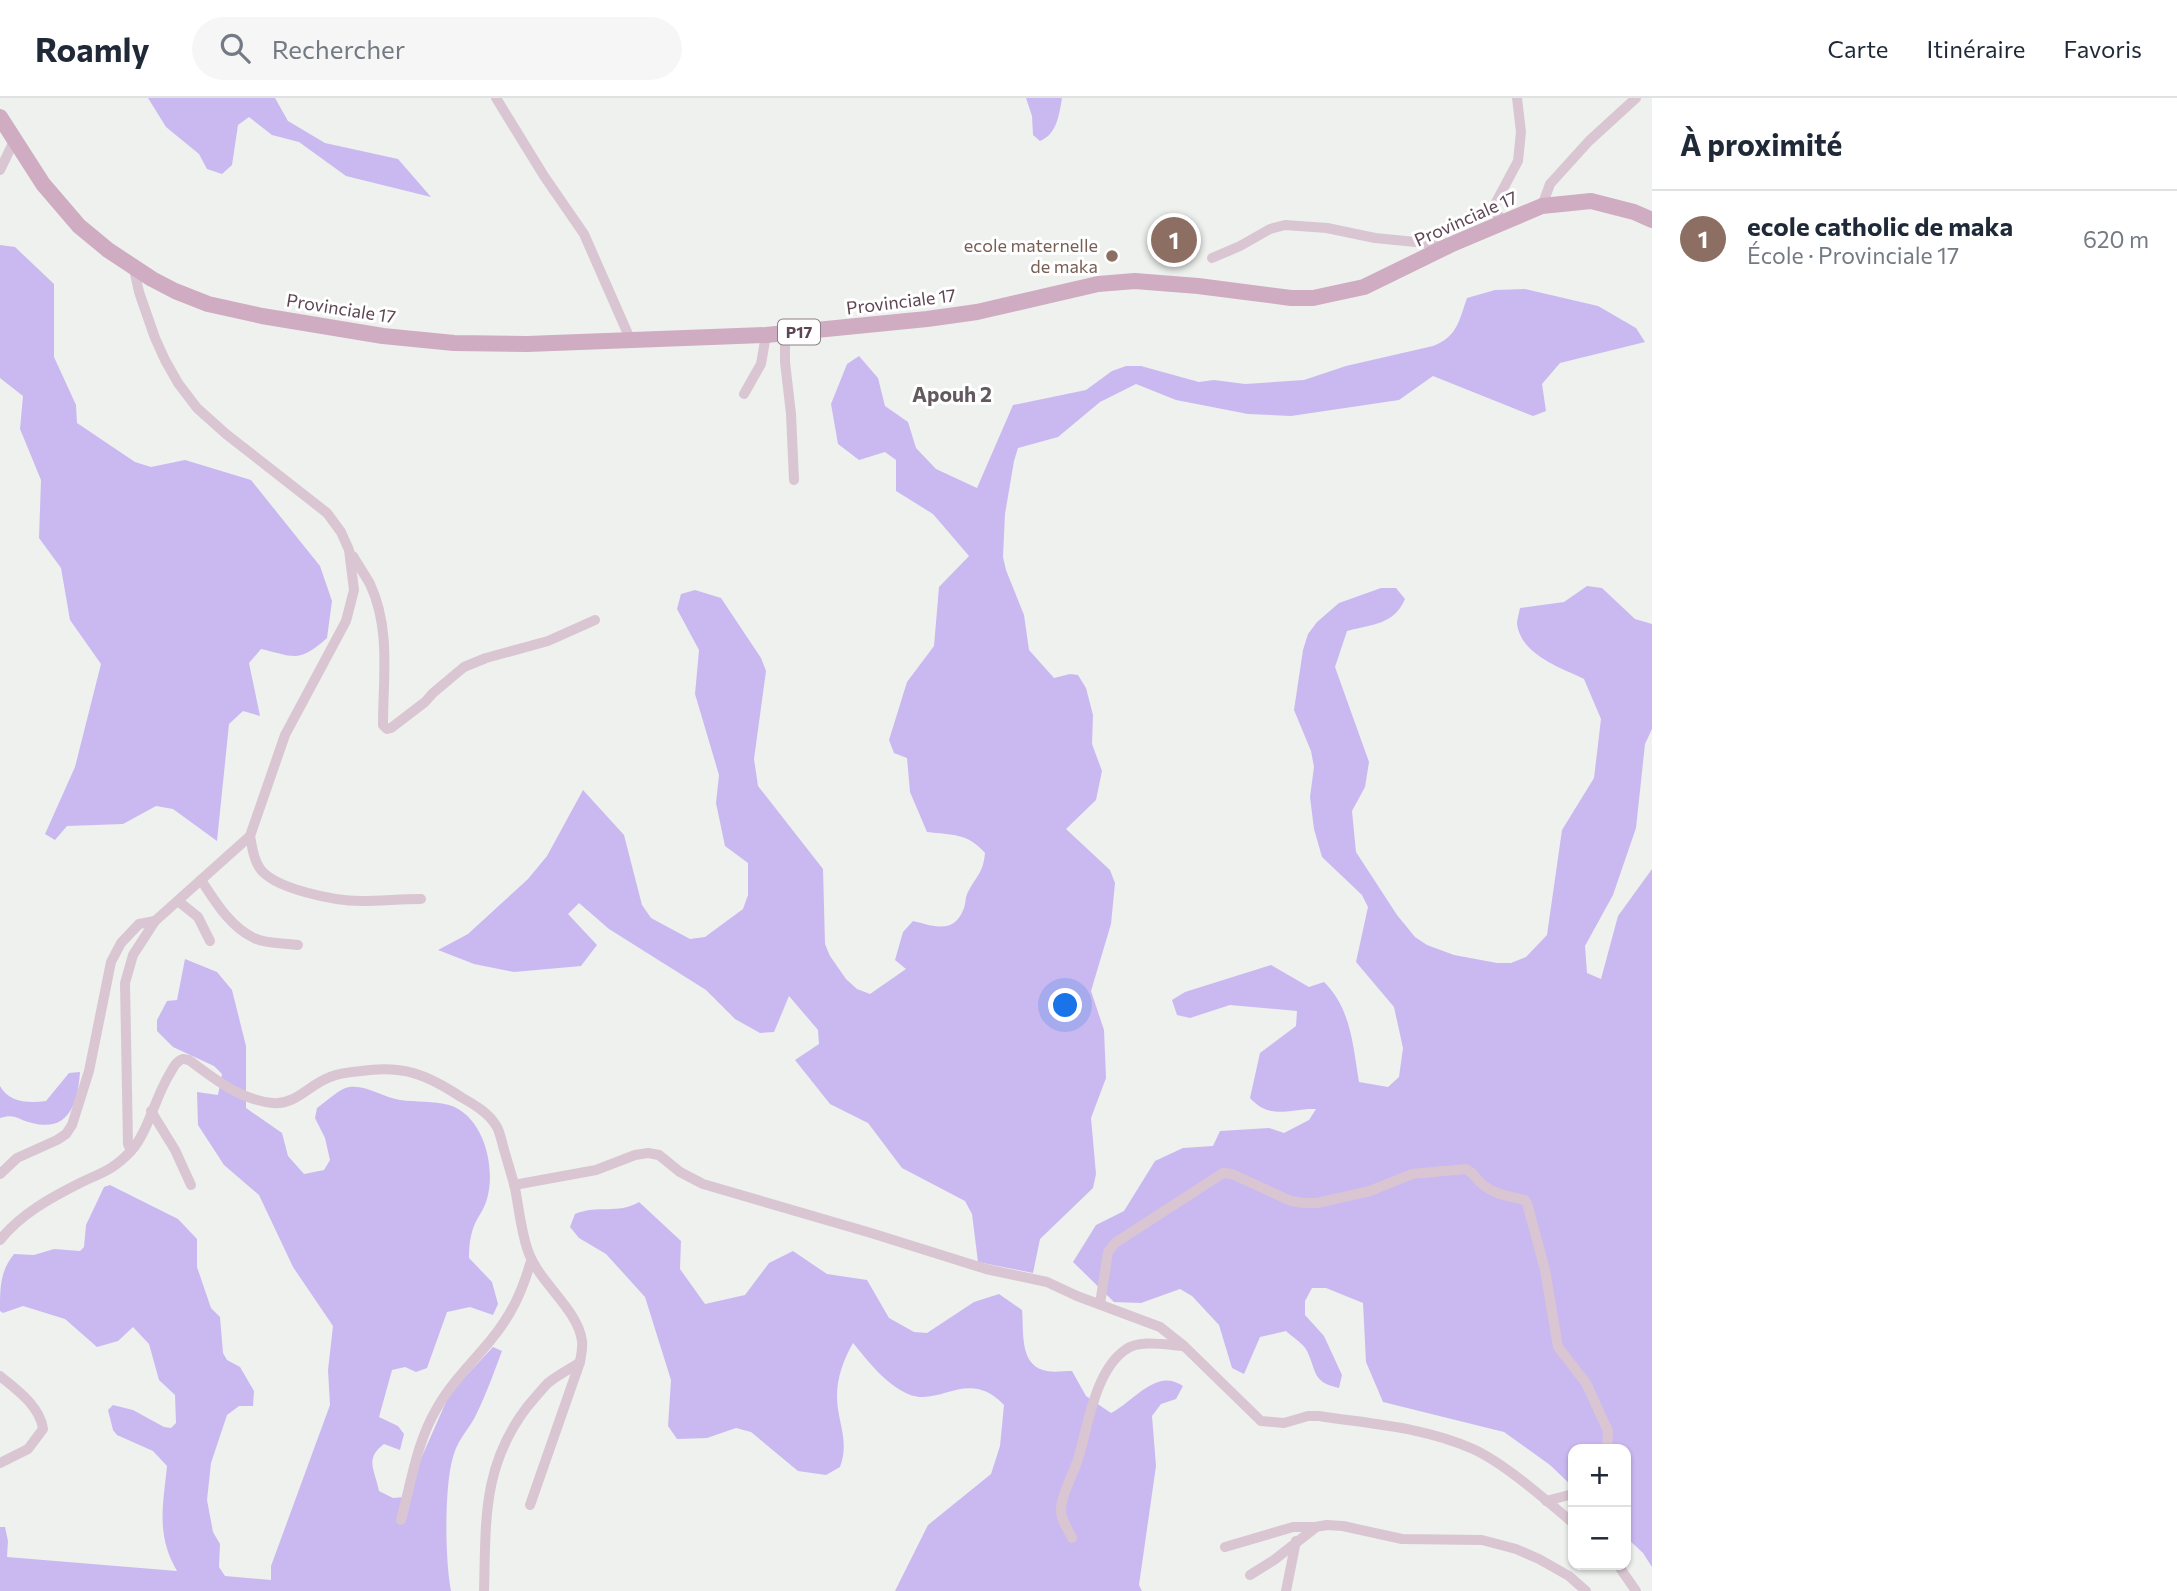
<!DOCTYPE html>
<html lang="fr">
<head>
<meta charset="utf-8">
<style>
  :root { --surface:#fff; --page:#f6f6f7; --text:#1f2937; --muted:#747a83; --line:#e0e1e3; --accent:#d93025 }
  body { margin:0; font-family:Commissioner,sans-serif; background:var(--page); color:var(--text) }
  .controls { position:absolute; right:21px; bottom:21px; display:grid; overflow:hidden; border-radius:14px; box-shadow:0 2px 5px #0004 }
  .controls button { width:63px; height:63px; display:grid; place-items:center; padding:0; border:0; border-bottom:2px solid var(--line); background:var(--surface); color:var(--text); font:35px sans-serif }
  .you { position:absolute; left:1066px; top:908px; width:24px; height:24px; margin:-18px; border:5px solid #fff; border-radius:50%; background:#1a73e8; box-shadow:0 0 0 10px #1a73e833 }
  .badge { display:grid; place-items:center; width:46px; height:46px; border-radius:50%; background:var(--accent); color:#fff; font-size:23px; font-weight:700 }
  .pin { position:absolute; translate:-50% -50%; border:4px solid #fff; box-shadow:0 2px 7px #0006 }
  .list { margin:0; padding:0; list-style:none }
  h2 { display:flex; justify-content:space-between; align-items:center; height:91px; margin:0; padding:0 28px; font-size:30px }
  h2 small { font-size:23px; font-weight:400; color:var(--muted) }
  .list li { display:grid; grid-template-columns:46px 1fr auto; gap:21px; align-items:center; box-sizing:border-box; height:98px; padding:0 28px; border-top:2px solid var(--line) }
  .list b { display:block; font-size:26px; white-space:nowrap }
  .list p { margin:0; font-size:23px; white-space:nowrap; color:var(--muted) }
  .list em { font-size:23px; font-style:normal; color:var(--muted) }
  .icon { flex:none; width:38px; height:38px; fill:none; stroke:currentColor; stroke-width:2; stroke-linecap:round; stroke-linejoin:round }
  .map { position:relative; flex:none; width:1652px; height:1493px; overflow:hidden }
  header { display:flex; align-items:center; gap:42px; box-sizing:border-box; height:98px; padding:0 35px; background:var(--surface); border-bottom:2px solid var(--line) }
  header strong { font-size:33px }
  nav { display:flex; gap:38px; margin-inline-start:auto; font-size:24px }
  .search { width:490px; height:63px; background:var(--page); display:flex; align-items:center; gap:18px; box-sizing:border-box; padding:0 24px; border-radius:38px; color:var(--muted); font-size:26px }
  main { display:flex }
  aside { flex:1; background:var(--surface) }
  .map>svg:first-child { display:block }
  .green { fill:#cab9f1 }
  .lines { fill:none; stroke-linecap:round; stroke-linejoin:round }
  .street { stroke:#d9c6d2; stroke-width:10 }
  .primary { stroke:#cfacc1; stroke-width:16 }
  .education-dot { fill:#8d6e63; stroke:#fff; stroke-width:2.5 }
  .labels { text-anchor:middle; stroke-width:6; stroke-linejoin:round; paint-order:stroke }
  .shield { fill:#fff; stroke:#8e7d87; stroke-width:2 }
  .shield-label { font-size:16px; font-weight:bold; fill:#5d4553 }
  .street-label { font-size:18px; fill:#5d4553; stroke:#fff }
  .education-label { font-size:18px; fill:#785e54; stroke:#fff; text-anchor:end }
  .quarter-label { font-size:21px; font-weight:bold; fill:#635a5f; stroke:#fff }
</style>
</head>
<body>
<header>
<strong>Roamly</strong>
<div class="search"><svg class="icon" aria-label="search" viewBox="0 0 24 24"><circle cx="10" cy="10" r="6"/><path d="M15 15l6 6"/></svg>Rechercher</div>
<nav><a>Carte</a><a>Itinéraire</a><a>Favoris</a></nav>
</header>
<main>
<div class="map">
<svg width="1652" height="1493" viewBox="0 0 1652 1493">
  <rect width="100%" height="100%" fill="#eef1ee"/>
  <g class="green">
    <path d="M148 0H275L288 23 325 45 398 61 431 99 346 78 299 44 272 37 249 19 238 27 232 67 222 76 207 71 199 56 166 29Z"/>
    <path d="M1026 0H1062C1059 17 1057 36 1040 43L1033 37 1032 18Z"/>
    <path d="M0 147 15 149 54 186V259L76 307 77 325 135 364 151 369 185 362 251 382 320 468 332 503 327 540C299 565 295 559 261 551L249 565 260 618 243 613 229 626 217 743 173 711 156 708 123 726 67 728 55 742 45 736 75 669 101 566 70 522 61 470 39 440 41 382 20 331 23 298 0 280Z"/>
    <path d="M1525 191 1598 208 1636 230 1645 244 1560 265 1542 286 1546 313 1533 318 1433 278 1399 302 1291 318 1248 316 1176 302 1136 286 1100 304 1058 339 1018 350 1014 363 1005 416 1003 459 1006 472 1024 517 1029 552 1054 580 1070 576 1078 577 1086 590 1093 617 1092 646 1102 673 1096 702 1066 731 1110 772 1115 785 1111 826 1091 893 1104 932 1106 980 1091 1020 1096 1076 1093 1090 1040 1141 1033 1175 978 1164 972 1116 965 1103 902 1070 868 1025 830 1006 795 962 819 946 818 932 789 898 774 934 760 935 735 921 706 892 609 831 579 805 568 816 597 847 581 868 514 874 474 866 438 852 468 836 528 781 547 758 583 692 624 737 642 807 651 820 690 841 705 839 743 811 748 797V765L725 748 716 705 719 677 695 596 699 552 677 511 681 496 695 492 721 500 761 560 766 573 754 661 758 688 823 771 825 846 830 858 846 881 857 891 870 896 906 871 895 862 903 834 913 823C934 828 954 837 964 810 966 805 965 799 968 794 977 777 983 775 985 755 968 735 952 737 927 734L910 694 907 660 894 655 889 642 907 584 934 548 939 489 969 458 933 416 896 393V362L885 354 859 362 838 346 831 306 847 266 859 258 878 280 885 308 908 324 916 350 936 371 977 390 1013 307 1086 292 1112 273 1126 268H1141L1199 284 1214 282 1245 286 1304 282 1346 268 1433 248C1457 239 1459 223 1467 200L1495 192Z"/>
    <path d="M1587 488 1602 490 1635 521 1652 526V631L1645 646 1636 730 1613 797 1585 848 1587 875 1601 881 1618 818 1652 771V1469L1643 1455 1626 1439V1351H1573V1389L1550 1367 1504 1334 1383 1304 1366 1264 1363 1205 1326 1190H1312L1305 1203V1217L1324 1238 1342 1277 1339 1290C1312 1284 1317 1274 1307 1253 1303 1245 1292 1239 1286 1233L1260 1239 1244 1276 1232 1270 1219 1227 1192 1198 1180 1191 1141 1205 1114 1204 1073 1164 1096 1127 1124 1113 1155 1063 1183 1050 1213 1048 1220 1033 1269 1030 1284 1035 1309 1022 1316 1011C1289 1010 1271 1023 1250 1000L1260 955 1296 928 1297 913 1230 907 1190 920 1177 917 1172 902 1185 894 1271 867 1309 889 1324 884C1351 910 1353 948 1359 984L1388 989 1399 979 1403 950 1394 909 1356 864 1368 809 1362 797 1322 759 1314 731 1310 699 1314 669 1311 653 1294 612 1303 552 1308 536 1317 524 1339 505 1381 490H1396L1405 501C1394 527 1372 526 1347 533L1335 569 1369 664 1365 689 1352 713 1356 754 1397 817 1415 839 1427 847 1454 857 1497 865H1511L1526 859 1547 837 1562 732 1594 680 1601 621 1584 581C1561 570 1521 557 1517 526 1517 522 1519 515 1520 510L1564 504Z"/>
    <path d="M185 861 217 874 232 892 246 948V1010L282 1035 288 1058 304 1076 324 1072 330 1062 325 1040 315 1020 317 1010C325 1004 334 996 343 991 361 983 383 1000 400 1002 416 1004 434 1003 449 1007 485 1018 497 1073 486 1104 483 1113 477 1120 474 1128 470 1138 469 1149 469 1160L492 1184 498 1206 493 1217 470 1209 447 1214 427 1270 416 1274 405 1269 392 1272 379 1319 398 1328 404 1336 400 1352 384 1346C364 1361 375 1372 379 1393L393 1400 404 1399 450 1295 493 1249 502 1253C494 1274 486 1297 476 1317 468 1333 459 1339 453 1359 444 1389 445 1463 451 1493H0V1429H5L8 1443 7 1459 177 1473C156 1437 163 1408 167 1368L153 1353 117 1337 113 1332 108 1312 113 1307 133 1312 164 1329 171 1330 176 1325 175 1297 159 1282 149 1246 133 1229 118 1243 97 1249 65 1221 23 1208 3 1215 0 1213C0 1190 0 1173 14 1156L34 1157 54 1151 80 1153 84 1149 86 1127 104 1089 110 1087 178 1121 197 1141V1169L211 1210 220 1219 223 1255 227 1262 240 1269 254 1293 253 1308H239L227 1317 211 1365 207 1402 213 1434 220 1446 219 1469 225 1478 271 1482V1468L330 1307 328 1272 333 1228 293 1169 259 1097 224 1067 198 1027 197 994 218 997 222 976 214 968 173 949 157 933V922L167 903 177 902Z"/>
    <path d="M80 974C78 1003 70 1035 32 1025 18 1022 16 1015 0 1020V988C9 1005 29 1005 46 1003L69 975Z"/>
    <path d="M639 1104 681 1143 680 1171 705 1206 745 1197 769 1165 793 1153 827 1176 867 1182 889 1220 914 1234 927 1235 974 1204 999 1196 1022 1212C1024 1232 1019 1265 1043 1272 1051 1275 1063 1273 1072 1273L1086 1298 1111 1315C1128 1307 1151 1278 1172 1283 1176 1284 1180 1286 1183 1288L1176 1301 1161 1306 1152 1318 1156 1368 1139 1487 1142 1493H895L928 1427 991 1376 1000 1348 1004 1307C968 1269 940 1310 908 1296 884 1285 869 1264 853 1245 844 1261 837 1279 837 1298 837 1324 850 1342 840 1369L826 1377 798 1373 751 1334 736 1330 707 1340 677 1341 668 1328 671 1282 645 1199 606 1156 579 1140 570 1129 575 1116C599 1106 617 1117 639 1104Z"/>
  </g>
  <g class="lines">
    <g class="street">
      <path d="M496 0 544 78 584 136 631 243"/>
      <path d="M0 72 15 41"/>
      <path d="M1542 108 1550 86 1589 43 1636 0"/>
      <path d="M1506 123 1496 116 1494 108 1518 63 1521 34 1517 0"/>
      <path d="M1212 160 1240 148 1270 131 1285 127 1327 130 1375 140 1446 147"/>
      <path d="M134 171 139 194 155 240 165 262 178 285 197 310 226 336 327 415 341 434 349 452 354 492 346 523 285 637 250 738 155 823 133 857 125 885 128 1046 131 1053C148 1034 155 1000 169 977 172 973 174 966 179 963 183 960 184 961 189 962 215 981 240 1002 273 1005 296 1007 310 986 330 979 340 975 350 974 361 973 403 967 426 976 461 999 475 1007 489 1015 497 1029 501 1037 502 1046 505 1055 508 1066 512 1078 515 1090 519 1111 521 1133 528 1153 539 1185 578 1211 582 1243 583 1250 581 1257 580 1264L530 1407"/>
      <path d="M785 235V264L791 316 794 382"/>
      <path d="M744 296 761 266 766 237"/>
      <path d="M353 458C358 467 365 477 370 486 391 531 383 580 383 627L387 631 391 630 425 604 433 595 464 569 486 560 548 543 595 522"/>
      <path d="M250 738C252 748 253 760 259 769 272 791 336 803 361 803 381 803 401 801 421 801"/>
      <path d="M201 782C215 803 230 829 254 840 266 846 284 845 298 847"/>
      <path d="M178 803 198 819 210 843"/>
      <path d="M151 1013 175 1052 191 1087"/>
      <path d="M0 1076 17 1060 57 1042 66 1036 72 1027 89 973 111 864 121 845 139 826 155 823"/>
      <path d="M514 1087 596 1072 635 1057 648 1055 659 1057 680 1074 703 1086 871 1135 986 1171 1047 1184 1077 1198 1160 1229 1184 1248 1261 1323 1284 1325 1308 1318H1319C1371 1326 1424 1329 1473 1351 1504 1365 1546 1402 1573 1425"/>
      <path d="M0 1142C21 1116 50 1100 80 1085 103 1074 113 1072 131 1053"/>
      <path d="M1100 1206 1108 1154 1115 1145 1223 1075 1232 1076 1291 1103 1304 1105H1317L1370 1093 1412 1076 1466 1071C1474 1075 1476 1081 1482 1086 1495 1097 1509 1098 1525 1102L1527 1105 1545 1172 1558 1249 1586 1285 1608 1333 1607 1351"/>
      <path d="M0 1278C17 1292 40 1308 43 1331L28 1351 0 1365"/>
      <path d="M1546 1403 1573 1396"/>
      <path d="M401 1422C411 1385 417 1343 437 1310 451 1285 472 1265 490 1243 511 1218 522 1194 531 1163"/>
      <path d="M1072 1440C1068 1431 1060 1421 1061 1410 1062 1395 1072 1379 1077 1364 1088 1330 1094 1274 1125 1252 1139 1241 1167 1247 1184 1248"/>
      <path d="M1225 1449 1293 1429H1315L1327 1427 1343 1428 1402 1441 1482 1442 1516 1451 1539 1461 1569 1478 1586 1493"/>
      <path d="M1618 1467 1636 1493"/>
      <path d="M1250 1477 1274 1462 1315 1430"/>
      <path d="M484 1493C486 1423 482 1368 527 1309 534 1301 541 1292 548 1285 558 1277 570 1271 580 1264"/>
      <path d="M1286 1493 1296 1443"/>
    </g>
    <path class="primary" d="M0 19 43 86 79 128 108 152 152 181 175 193 208 206 262 218 383 238 454 245 527 246 766 237 927 221 977 214 1098 186 1135 183 1198 188 1291 200H1313L1364 189 1450 147 1542 108 1591 103 1634 114 1652 122"/>
  </g>
  <circle class="education-dot" cx="1112" cy="158" r="7"/>
  <g class="labels">
    <rect class="shield" x="778" y="221.5" width="42" height="25" rx="5"/>
    <g class="shield-label">
      <text x="799" y="240">P17</text>
    </g>
    <g class="street-label">
      <text transform="translate(1466 121) rotate(-24)" y="6">Provinciale 17</text>
      <text transform="translate(901 204) rotate(-7)" y="6">Provinciale 17</text>
      <text transform="translate(341 211) rotate(9)" y="6">Provinciale 17</text>
    </g>
    <g class="education-label">
      <text x="1098" y="154">ecole maternelle<tspan x="1098" dy="21">de maka</tspan></text>
    </g>
    <g class="quarter-label">
      <text x="952" y="304">Apouh 2</text>
    </g>
  </g>
</svg>
<div class="controls">
<button>+</button>
<button>−</button>
</div>
<div class="you"></div>
<div class="pin badge" style="left:1174px;top:142px;background:#8d6e63">1</div>
</div>
<aside>
<h2>À proximité<small></small></h2>
<ul class="list">
<li><span class="badge" style="background:#8d6e63">1</span><div><b>ecole catholic de maka</b><p>École · Provinciale 17</p></div><em>620 m</em></li>
</ul>
</aside>
</main>
</body>
</html>
